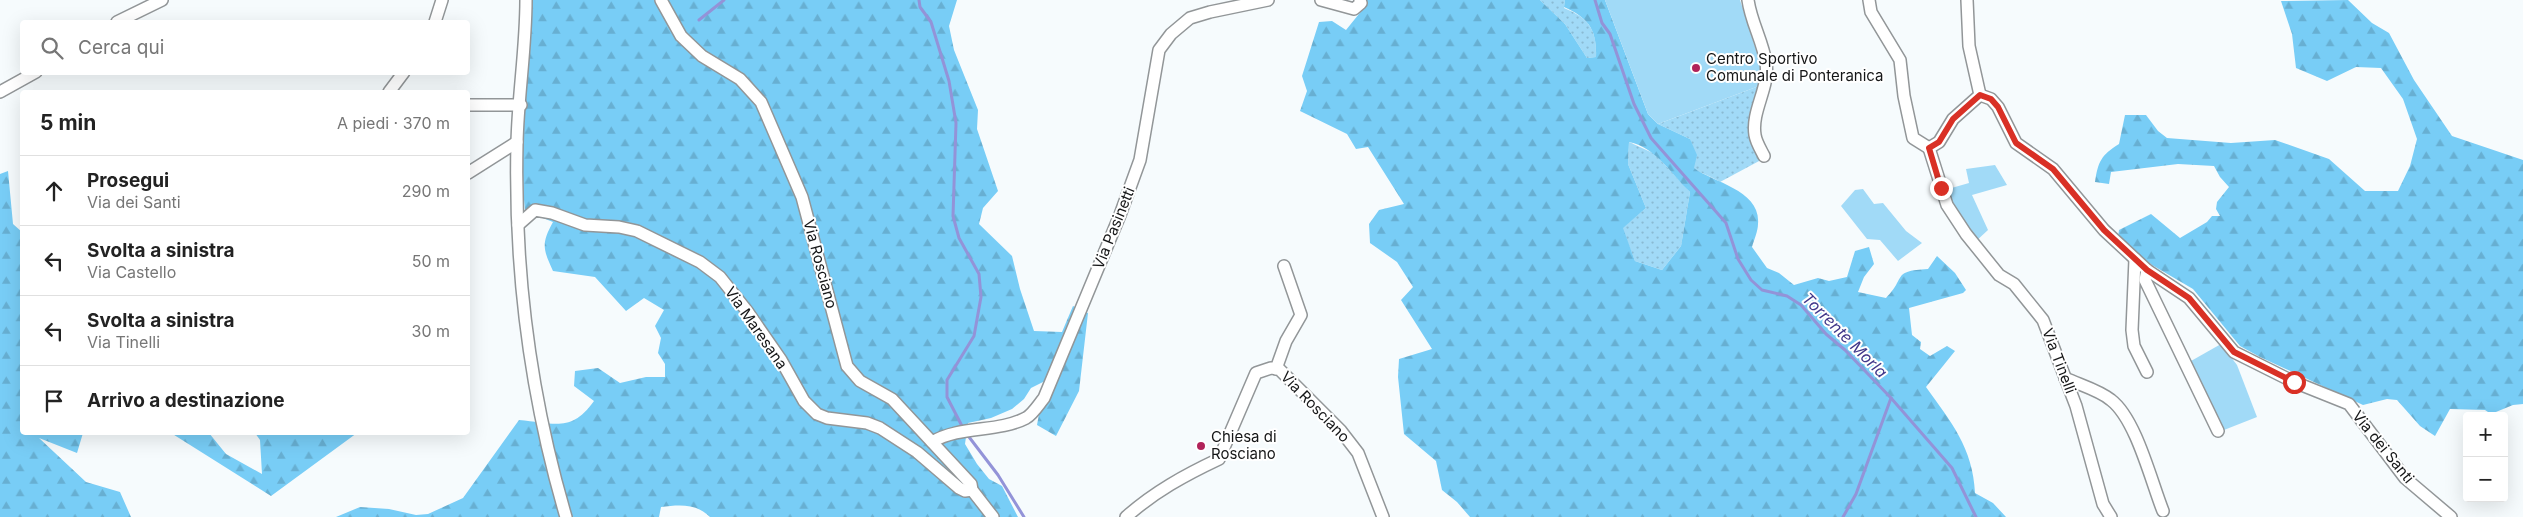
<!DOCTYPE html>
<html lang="it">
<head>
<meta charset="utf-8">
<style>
  :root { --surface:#fff; --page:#f2f2f2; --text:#222; --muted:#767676; --line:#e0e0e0 }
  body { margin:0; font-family:Inter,sans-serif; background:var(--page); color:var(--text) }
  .controls { position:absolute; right:15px; bottom:15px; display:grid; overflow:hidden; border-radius:5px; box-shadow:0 5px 20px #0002 }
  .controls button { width:45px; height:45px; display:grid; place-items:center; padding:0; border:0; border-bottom:1px solid var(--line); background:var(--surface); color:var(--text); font:25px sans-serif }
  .stop { position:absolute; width:15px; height:15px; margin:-11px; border:4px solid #d93025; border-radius:50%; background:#fff }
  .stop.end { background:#d93025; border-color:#fff; box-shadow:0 1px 5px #0008 }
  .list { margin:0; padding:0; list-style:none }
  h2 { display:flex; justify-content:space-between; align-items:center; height:65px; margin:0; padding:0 20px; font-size:21px }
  h2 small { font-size:16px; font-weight:400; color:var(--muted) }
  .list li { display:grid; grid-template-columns:32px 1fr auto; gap:15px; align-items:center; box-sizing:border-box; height:70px; padding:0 20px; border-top:1px solid var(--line) }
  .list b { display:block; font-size:19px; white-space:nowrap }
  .list p { margin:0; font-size:16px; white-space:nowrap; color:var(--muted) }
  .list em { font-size:16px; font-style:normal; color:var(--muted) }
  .icon { flex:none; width:28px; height:28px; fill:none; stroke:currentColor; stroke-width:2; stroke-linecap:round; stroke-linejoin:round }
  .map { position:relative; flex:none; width:2523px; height:517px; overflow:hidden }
  .search { position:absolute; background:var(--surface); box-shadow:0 5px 20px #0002; left:20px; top:20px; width:450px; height:55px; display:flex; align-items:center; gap:12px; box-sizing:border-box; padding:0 18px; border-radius:5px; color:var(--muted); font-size:19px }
  .panel { position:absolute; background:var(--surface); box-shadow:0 5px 20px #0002; left:20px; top:90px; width:450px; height:345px; border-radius:5px }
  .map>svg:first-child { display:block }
  .grass { fill:url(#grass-dots) }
  .forest { fill:url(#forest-firs); fill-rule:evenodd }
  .garden { fill:#a1daf7 }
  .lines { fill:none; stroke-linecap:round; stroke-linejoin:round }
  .stream { stroke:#9393d8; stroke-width:3 }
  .minor-casing { stroke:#929698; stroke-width:14 }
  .minor { stroke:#fff; stroke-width:11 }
  .route { stroke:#d93025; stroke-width:6 }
  .poi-dot { fill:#b1235a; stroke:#fff; stroke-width:2 }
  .labels { text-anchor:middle; stroke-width:4; stroke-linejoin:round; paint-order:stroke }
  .poi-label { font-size:15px; fill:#151617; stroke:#fff; text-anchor:start }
  .street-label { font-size:15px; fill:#151617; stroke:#fff }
  .water-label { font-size:16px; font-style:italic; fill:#41388a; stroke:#fff }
</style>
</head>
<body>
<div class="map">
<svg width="2523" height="517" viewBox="0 0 2523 517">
  <defs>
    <pattern id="grass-dots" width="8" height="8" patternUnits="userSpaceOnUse" patternTransform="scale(1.25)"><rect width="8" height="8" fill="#a1daf7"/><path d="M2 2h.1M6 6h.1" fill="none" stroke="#8abad3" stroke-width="1.8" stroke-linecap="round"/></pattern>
    <pattern id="forest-firs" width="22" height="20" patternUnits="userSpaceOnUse" patternTransform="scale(1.25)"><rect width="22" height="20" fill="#78cdf6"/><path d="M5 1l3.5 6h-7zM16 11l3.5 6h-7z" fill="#67afd2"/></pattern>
  </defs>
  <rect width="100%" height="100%" fill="#f6fbfd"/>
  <g class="grass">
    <path d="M1540 0H1565L1564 8C1589 18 1597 30 1596 57L1587 58 1565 24Z"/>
    <path d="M1759 86C1748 119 1744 128 1761 160L1720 182C1711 176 1702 174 1693 168L1690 139 1658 124Z"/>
    <path d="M1629 142 1655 154 1690 192 1681 246 1662 270 1635 261 1622 228 1646 208 1628 164Z"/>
  </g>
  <g class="forest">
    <path d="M529 0H957L949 26 954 50 978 110 977 129 998 191 983 208 979 224 1012 256 1020 289 1034 331 1062 332 1073 306 1088 313 1079 391 1056 436 1037 425 1045 381 1031 388 1024 399 1012 409 991 418 968 423 965 444 977 464 989 479 1002 486 1018 517H710C696 503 679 505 661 507L659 517H336L360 507 389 509 416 515 428 514 463 498 519 420C555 423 571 433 594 401L574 386 575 371 598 368 620 383 646 377H665V364L658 353 661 338 655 326 664 310 644 298 626 311 595 277 553 271C543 249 541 244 553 222L525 211C518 141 530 70 529 0Z"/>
    <path d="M1365 0H1540L1565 24 1587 58 1596 57C1597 30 1589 18 1564 7L1565 0H1605L1648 114 1658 124 1690 139 1697 155 1694 168C1714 183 1761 190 1758 224 1758 231 1754 240 1752 247L1767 268 1779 273 1794 285 1818 278 1829 281 1847 277 1855 251 1869 247 1874 264 1864 277 1858 292 1886 298C1907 277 1891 271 1928 269L1937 256 1955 273 1966 290 1963 293 1909 308 1912 335 1921 342 1920 349 1930 356 1947 346 1955 351 1926 387C1951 422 1973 448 1975 493L1993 503 2006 517H1470L1457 502 1442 490 1436 461 1404 434 1398 377 1399 359 1432 349 1401 300 1413 287 1397 262 1370 243 1369 224 1379 210 1404 204 1368 147 1356 149 1347 134 1300 111 1307 91 1302 76 1319 22 1332 21 1346 30 1367 4ZM1629 142C1657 148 1670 173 1690 192L1681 246 1662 270 1635 261 1623 228 1646 208 1628 164Z"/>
    <path d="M2348 0 2372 23 2389 33 2414 80 2452 136 2523 160V404L2513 405 2491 414 2485 410 2450 409 2435 436 2420 426 2397 400 2387 399 2363 405 2260 357 2240 346 2193 289 2152 265 2118 237 2119 230 2151 214 2180 238 2207 222 2212 216H2220L2216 209 2217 202 2229 187 2220 177 2214 166 2178 164 2111 172 2109 184 2095 182C2098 162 2101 155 2119 144L2125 115H2146L2158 131 2167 138 2231 143 2275 140 2329 159 2365 191H2398L2410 166 2417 139 2403 99 2381 68 2356 67 2327 81 2296 68 2292 34 2281 1Z"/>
    <path d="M8 171 13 224 22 232V432L83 433 77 453 39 438 86 482 120 492 131 517H0V174Z"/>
    <path d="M171 433H209L226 454 262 474 260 440 255 433H357L271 496Z"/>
  </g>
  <g class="garden">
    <path d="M1605 0H1740L1764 75 1759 86 1658 124 1648 114Z"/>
    <path d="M1995 165 2007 185 1972 195 1988 230 1975 242 1951 205 1948 189 1969 183 1966 169Z"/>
    <path d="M1863 189 1874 204 1883 203 1906 231 1922 243 1898 261 1880 240 1867 239 1841 206 1855 190Z"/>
    <path d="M2221 344 2237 365 2257 417 2224 430 2191 361Z"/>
  </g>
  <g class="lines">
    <g class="stream">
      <path d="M919 0 920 7 931 22 949 81 956 123 953 216 959 238 979 274 981 297 974 336 947 380V397L963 428"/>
      <path d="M1595 0 1602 23 1610 34 1634 104 1651 138 1726 223 1738 259 1751 280 1762 290 1787 296 1801 305 1826 334 1845 350 1891 398 1952 468 1976 517"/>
      <path d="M699 20 724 0"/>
      <path d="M966 433 998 475 1024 517"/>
      <path d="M1843 517 1856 494 1891 398"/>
    </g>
    <g class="minor-casing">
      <g id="minor">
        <path d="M526 0C526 48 518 96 517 143 514 271 530 395 566 517"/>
        <path d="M661 0 681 36 702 56 740 79 761 102 802 197 847 366 860 381 892 399 971 484 972 490 993 517"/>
        <path d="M1321 0 1354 9 1361 3 1360 0"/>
        <path d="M1748 0C1751 22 1763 42 1766 63 1770 87 1751 111 1755 135 1756 142 1761 150 1764 156"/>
        <path d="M1869 0 1871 12 1900 60 1904 96 1913 138 1929 148"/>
        <path d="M117 22 162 0"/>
        <path d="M435 22 442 0"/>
        <path d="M0 92 36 72"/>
        <path d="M389 92 404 72"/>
        <path d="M1980 95 1991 99 1998 107 2016 143 2053 169 2104 230 2147 270 2189 298 2234 352 2294 382 2349 404 2405 478 2451 517"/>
        <path d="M468 105H521"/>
        <path d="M1929 148 1947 205 1966 234 1999 275 2014 284 2043 320 2076 406 2103 504 2111 517"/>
        <path d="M1929 148 1939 142 1953 119 1980 95 1969 46 1967 0"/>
        <path d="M468 173 517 142"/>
        <path d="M518 225 535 210 552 213 585 225 619 227 637 231 700 262 720 277 747 311 781 360 804 401 817 414 827 418 867 423 880 428 917 452 959 488 965 491 972 490"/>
        <path d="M2135 259 2132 330 2134 346 2147 372"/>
        <path d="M2147 270 2145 280 2218 431"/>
        <path d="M1276 369 1286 341 1301 315 1284 266"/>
        <path d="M2065 378C2080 385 2099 390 2111 400 2136 419 2151 481 2163 511"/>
        <path d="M932 442C961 425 997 433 1026 418 1033 414 1039 404 1044 398L1120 215 1140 160 1159 50 1171 34 1190 18 1210 12 1268 0"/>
        <path d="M1126 517C1154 492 1185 475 1219 459L1256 373 1271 368 1279 369 1341 431 1358 453 1383 517"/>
      </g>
    </g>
    <use href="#minor" class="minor"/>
  </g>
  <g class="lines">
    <path class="route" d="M1941 188 1929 148 1939 142 1953 119 1980 95 1991 99 1998 107 2016 143 2053 169 2104 230 2147 270 2189 298 2234 352 2294 382"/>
  </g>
  <g class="poi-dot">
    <circle cx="1696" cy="68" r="5"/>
    <circle cx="1201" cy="446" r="5"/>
  </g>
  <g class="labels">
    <g class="poi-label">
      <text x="1706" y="64">Centro Sportivo<tspan x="1706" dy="17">Comunale di Ponteranica</tspan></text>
      <text x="1211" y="442">Chiesa di<tspan x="1211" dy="17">Rosciano</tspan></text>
    </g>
    <g class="street-label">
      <text transform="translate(1114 228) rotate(-68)" y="5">Via Pasinetti</text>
      <text transform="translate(820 264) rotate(75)" y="5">Via Rosciano</text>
      <text transform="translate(756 328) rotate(55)" y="5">Via Maresana</text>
      <text transform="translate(2059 361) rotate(69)" y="5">Via Tinelli</text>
      <text transform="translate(1315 407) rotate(46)" y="5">Via Rosciano</text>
      <text transform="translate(2383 447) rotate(51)" y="5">Via dei Santi</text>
    </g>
    <g class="water-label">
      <text transform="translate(1845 335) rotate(45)" y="6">Torrente Morla</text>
    </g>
  </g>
</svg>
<div class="controls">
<button>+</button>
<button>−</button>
</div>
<div class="stop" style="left:2294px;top:382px"></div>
<div class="stop end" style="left:1941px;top:188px"></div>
<div class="search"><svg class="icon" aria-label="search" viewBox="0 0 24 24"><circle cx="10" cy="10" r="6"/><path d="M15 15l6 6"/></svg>Cerca qui</div>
<section class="panel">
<h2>5 min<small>A piedi · 370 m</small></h2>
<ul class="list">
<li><svg class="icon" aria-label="ahead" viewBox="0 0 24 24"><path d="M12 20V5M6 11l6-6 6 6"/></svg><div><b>Prosegui</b><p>Via dei Santi</p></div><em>290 m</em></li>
<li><svg class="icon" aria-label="left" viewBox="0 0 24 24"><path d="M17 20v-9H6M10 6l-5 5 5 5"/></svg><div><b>Svolta a sinistra</b><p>Via Castello</p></div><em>50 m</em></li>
<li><svg class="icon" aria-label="left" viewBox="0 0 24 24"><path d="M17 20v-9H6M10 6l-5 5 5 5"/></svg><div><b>Svolta a sinistra</b><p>Via Tinelli</p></div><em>30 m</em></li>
<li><svg class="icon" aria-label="arrive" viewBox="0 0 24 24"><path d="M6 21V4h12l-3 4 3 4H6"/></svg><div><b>Arrivo a destinazione</b></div></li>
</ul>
</section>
</div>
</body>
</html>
